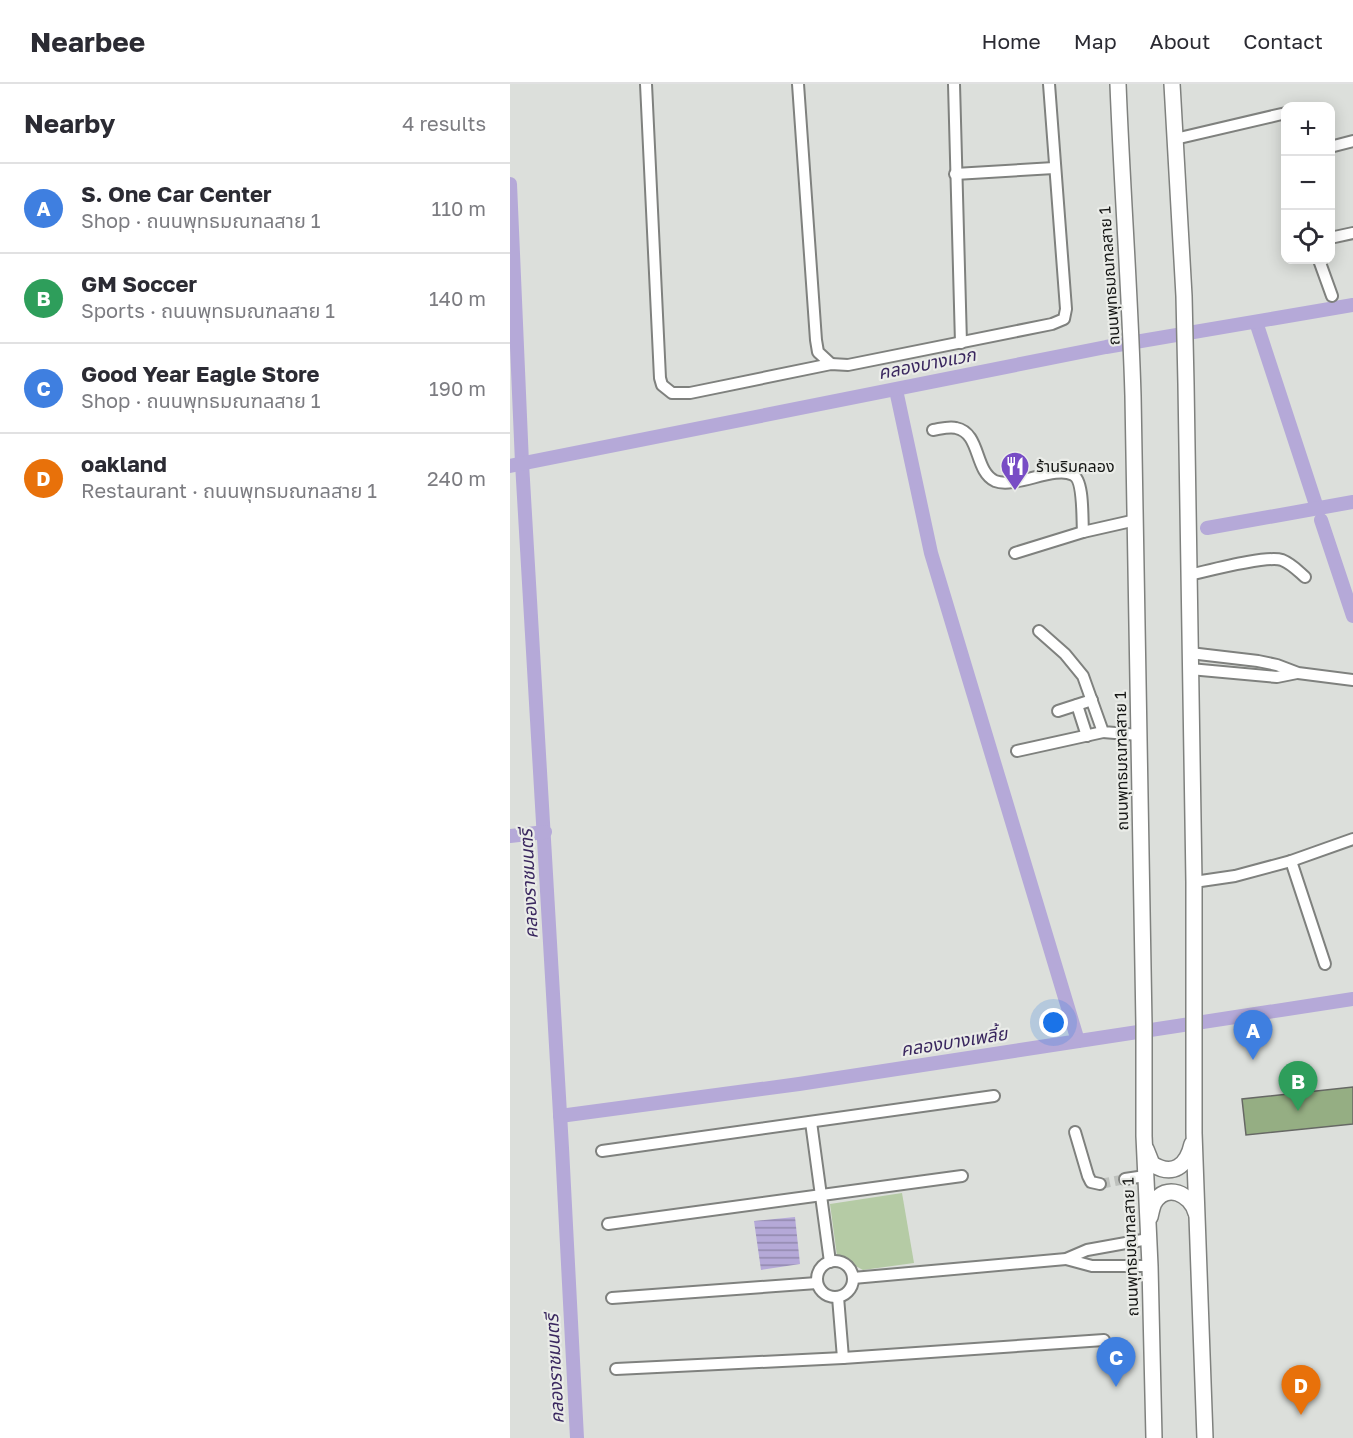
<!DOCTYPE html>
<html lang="en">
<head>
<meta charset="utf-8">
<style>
  :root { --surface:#fff; --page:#f7f7f7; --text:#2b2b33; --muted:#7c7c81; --line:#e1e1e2; --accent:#db2777 }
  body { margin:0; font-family:"Golos Text","Noto Sans Thai",sans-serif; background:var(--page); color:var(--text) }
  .controls { position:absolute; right:18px; top:18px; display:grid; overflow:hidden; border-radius:12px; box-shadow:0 3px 15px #0003 }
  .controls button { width:54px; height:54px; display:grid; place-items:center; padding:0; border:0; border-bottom:2px solid var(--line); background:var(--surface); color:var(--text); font:30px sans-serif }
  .you { position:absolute; left:544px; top:939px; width:21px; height:21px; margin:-15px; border:4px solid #fff; border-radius:50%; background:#1a73e8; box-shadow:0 0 0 9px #1a73e833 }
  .badge { display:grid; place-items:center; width:39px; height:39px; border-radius:50%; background:var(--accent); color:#fff; font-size:20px; font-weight:700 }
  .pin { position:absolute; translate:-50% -50px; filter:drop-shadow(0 2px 3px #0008) }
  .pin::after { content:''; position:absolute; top:32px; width:21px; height:18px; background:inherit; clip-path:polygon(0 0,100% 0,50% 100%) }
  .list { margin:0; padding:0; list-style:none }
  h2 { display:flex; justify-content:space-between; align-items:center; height:78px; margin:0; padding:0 24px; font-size:26px }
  h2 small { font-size:20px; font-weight:400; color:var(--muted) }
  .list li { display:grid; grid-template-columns:39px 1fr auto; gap:18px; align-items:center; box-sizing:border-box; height:90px; padding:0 24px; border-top:2px solid var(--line) }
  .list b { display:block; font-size:22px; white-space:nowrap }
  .list p { margin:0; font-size:20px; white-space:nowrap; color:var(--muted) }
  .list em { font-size:20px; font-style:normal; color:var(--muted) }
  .icon { flex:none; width:33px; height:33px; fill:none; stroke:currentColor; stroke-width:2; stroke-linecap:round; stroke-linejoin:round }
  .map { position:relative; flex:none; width:843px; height:1354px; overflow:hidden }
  header { display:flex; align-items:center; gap:36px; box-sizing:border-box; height:84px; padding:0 30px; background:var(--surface); border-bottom:2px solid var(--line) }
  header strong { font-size:28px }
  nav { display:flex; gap:33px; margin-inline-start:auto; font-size:21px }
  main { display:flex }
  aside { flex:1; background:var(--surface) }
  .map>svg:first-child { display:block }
  .green { fill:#b5cba5 }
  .water { fill:url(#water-rules) }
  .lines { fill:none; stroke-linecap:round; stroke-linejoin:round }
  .canal { stroke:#b5a9d8; stroke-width:14 }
  .building { fill:#95ae83; stroke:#666864; stroke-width:1.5 }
  .street-tunnel { stroke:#bec1bd; stroke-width:10; stroke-dasharray:10 5; stroke-linecap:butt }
  .street-casing { stroke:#7f817e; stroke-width:14 }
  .secondary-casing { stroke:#7f817e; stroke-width:18 }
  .street { stroke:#fff; stroke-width:10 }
  .secondary { stroke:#fff; stroke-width:15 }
  .labels { text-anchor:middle; stroke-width:4.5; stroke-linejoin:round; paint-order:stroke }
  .street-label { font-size:16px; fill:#151614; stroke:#eaece8 }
  .poi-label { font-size:16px; fill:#151614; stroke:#eaece8; text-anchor:start }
  .water-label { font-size:18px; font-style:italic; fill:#3a275f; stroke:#eaece8 }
</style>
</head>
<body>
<header>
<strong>Nearbee</strong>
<nav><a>Home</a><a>Map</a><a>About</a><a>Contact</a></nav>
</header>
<main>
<aside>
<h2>Nearby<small>4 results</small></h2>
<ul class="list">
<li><span class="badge" style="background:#3f7fe0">A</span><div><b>S. One Car Center</b><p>Shop · ถนนพุทธมณฑลสาย 1</p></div><em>110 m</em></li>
<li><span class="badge" style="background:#2e9e5b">B</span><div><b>GM Soccer</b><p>Sports · ถนนพุทธมณฑลสาย 1</p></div><em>140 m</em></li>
<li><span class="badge" style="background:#3f7fe0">C</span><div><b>Good Year Eagle Store</b><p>Shop · ถนนพุทธมณฑลสาย 1</p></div><em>190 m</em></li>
<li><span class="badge" style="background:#e8710a">D</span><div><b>oakland</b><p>Restaurant · ถนนพุทธมณฑลสาย 1</p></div><em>240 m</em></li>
</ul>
</aside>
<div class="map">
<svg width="843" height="1354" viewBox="0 0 843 1354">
  <defs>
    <pattern id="water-rules" width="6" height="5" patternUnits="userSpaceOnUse" patternTransform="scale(1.5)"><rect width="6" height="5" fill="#b5a9d8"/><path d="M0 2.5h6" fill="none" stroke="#9289ae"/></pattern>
  </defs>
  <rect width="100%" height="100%" fill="#dcdfdb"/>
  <path class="green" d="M392 1109 404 1179 353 1186 327 1172 320 1120Z"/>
  <path class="water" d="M285 1133 290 1180 251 1186 244 1137Z"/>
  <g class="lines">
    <g class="canal">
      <path d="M0 100 12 379 52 1064 67 1354"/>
      <path d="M746 238 807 424"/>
      <path d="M386 306 421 469 568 957"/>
      <path d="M0 382 596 263 843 221"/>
      <path d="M811 436 843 532"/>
      <path d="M697 444 843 418"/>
      <path d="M0 752 35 748"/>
      <path d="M50 1032 289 1000 843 915"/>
    </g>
  </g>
  <path class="building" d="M843 1003V1040L736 1051 732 1015Z"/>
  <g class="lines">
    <path class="street-tunnel" d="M590 1100 615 1095"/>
    <g class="street-casing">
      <g id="street">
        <path d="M136 0 150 294 152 301 162 309H180L321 280 338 281 542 240 554 235 556 225 539 0"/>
        <path d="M288 0 306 256 308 268 321 280"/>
        <path d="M444 0 451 259"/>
        <path d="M665 55 776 29"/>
        <path d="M820 63 843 57"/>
        <path d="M445 90 544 84"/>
        <path d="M820 154 843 149"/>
        <path d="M809 176 822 212"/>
        <path d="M423 346C430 345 439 342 446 344 471 349 464 387 485 397 505 405 545 381 563 391 574 396 572 435 573 448"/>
        <path d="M505 469 573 448 626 436"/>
        <path d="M679 491C698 487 756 471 772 476 782 480 788 487 795 493"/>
        <path d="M529 547 555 570 573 592 593 648 629 651"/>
        <path d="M680 569 748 577 767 581 788 589 843 596"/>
        <path d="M680 585 767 593 787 589"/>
        <path d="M567 621 577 652"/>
        <path d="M548 627 582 616"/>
        <path d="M507 667 593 648"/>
        <path d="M781 777 815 880"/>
        <path d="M684 798 725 792 781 777 843 755"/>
        <path d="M301 1038 320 1178"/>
        <path d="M565 1048 578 1092 581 1098 590 1100"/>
        <path d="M92 1067 484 1012"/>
        <path d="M615 1095 635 1092"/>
        <path d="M98 1140 452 1092"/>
        <path d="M556 1175 582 1182H640"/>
        <circle cx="325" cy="1195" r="18"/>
        <path d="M343 1194 556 1175 577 1166 638 1155"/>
        <path d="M328 1213 333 1274"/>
        <path d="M102 1214 307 1199"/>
        <path d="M106 1285 333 1274 594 1256"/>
      </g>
    </g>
    <g class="secondary-casing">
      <g id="secondary">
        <path d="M608 0C612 104 620 208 623 312L634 941V1052L640 1182 644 1354"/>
        <path d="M662 0 674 212 676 300 684 798V1049L695 1354"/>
        <path d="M636 1065 642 1080C663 1093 677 1082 682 1060"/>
        <path d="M640 1133C641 1129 642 1123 644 1119 656 1098 681 1110 686 1129"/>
      </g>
    </g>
    <use href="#street" class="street"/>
    <use href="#secondary" class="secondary"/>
  </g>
  <defs>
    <g id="restaurant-pin" transform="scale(1.5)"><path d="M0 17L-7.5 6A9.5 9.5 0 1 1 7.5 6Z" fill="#784cc5" stroke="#eaece8"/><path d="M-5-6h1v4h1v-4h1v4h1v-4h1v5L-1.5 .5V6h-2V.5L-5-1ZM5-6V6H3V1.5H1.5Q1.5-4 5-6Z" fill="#fff"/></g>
  </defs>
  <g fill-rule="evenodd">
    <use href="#restaurant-pin" x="505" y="382"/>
  </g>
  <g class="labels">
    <g class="street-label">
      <text transform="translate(599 192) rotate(-94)" y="6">ถนนพุทธมณฑลสาย 1</text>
      <text transform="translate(611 677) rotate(-91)" y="6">ถนนพุทธมณฑลสาย 1</text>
      <text transform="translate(620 1163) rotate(-92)" y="6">ถนนพุทธมณฑลสาย 1</text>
    </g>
    <g class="poi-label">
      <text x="526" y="388">ร้านริมคลอง</text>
    </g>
    <g class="water-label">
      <text transform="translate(417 280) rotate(-11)" y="6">คลองบางแวก</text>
      <text transform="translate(19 800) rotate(-93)" y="6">คลองราชมนตรี</text>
      <text transform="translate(444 958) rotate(-9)" y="6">คลองบางเพลี้ย</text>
      <text transform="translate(45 1285) rotate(-93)" y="6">คลองราชมนตรี</text>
    </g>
  </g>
</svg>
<div class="controls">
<button>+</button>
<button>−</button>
<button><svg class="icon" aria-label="locate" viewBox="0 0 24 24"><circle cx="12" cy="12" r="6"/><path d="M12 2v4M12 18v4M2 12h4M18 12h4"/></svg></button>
</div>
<div class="you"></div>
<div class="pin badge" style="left:743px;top:976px;background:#3f7fe0">A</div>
<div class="pin badge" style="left:788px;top:1027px;background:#2e9e5b">B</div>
<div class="pin badge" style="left:606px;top:1303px;background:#3f7fe0">C</div>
<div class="pin badge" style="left:791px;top:1331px;background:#e8710a">D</div>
</div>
</main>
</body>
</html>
